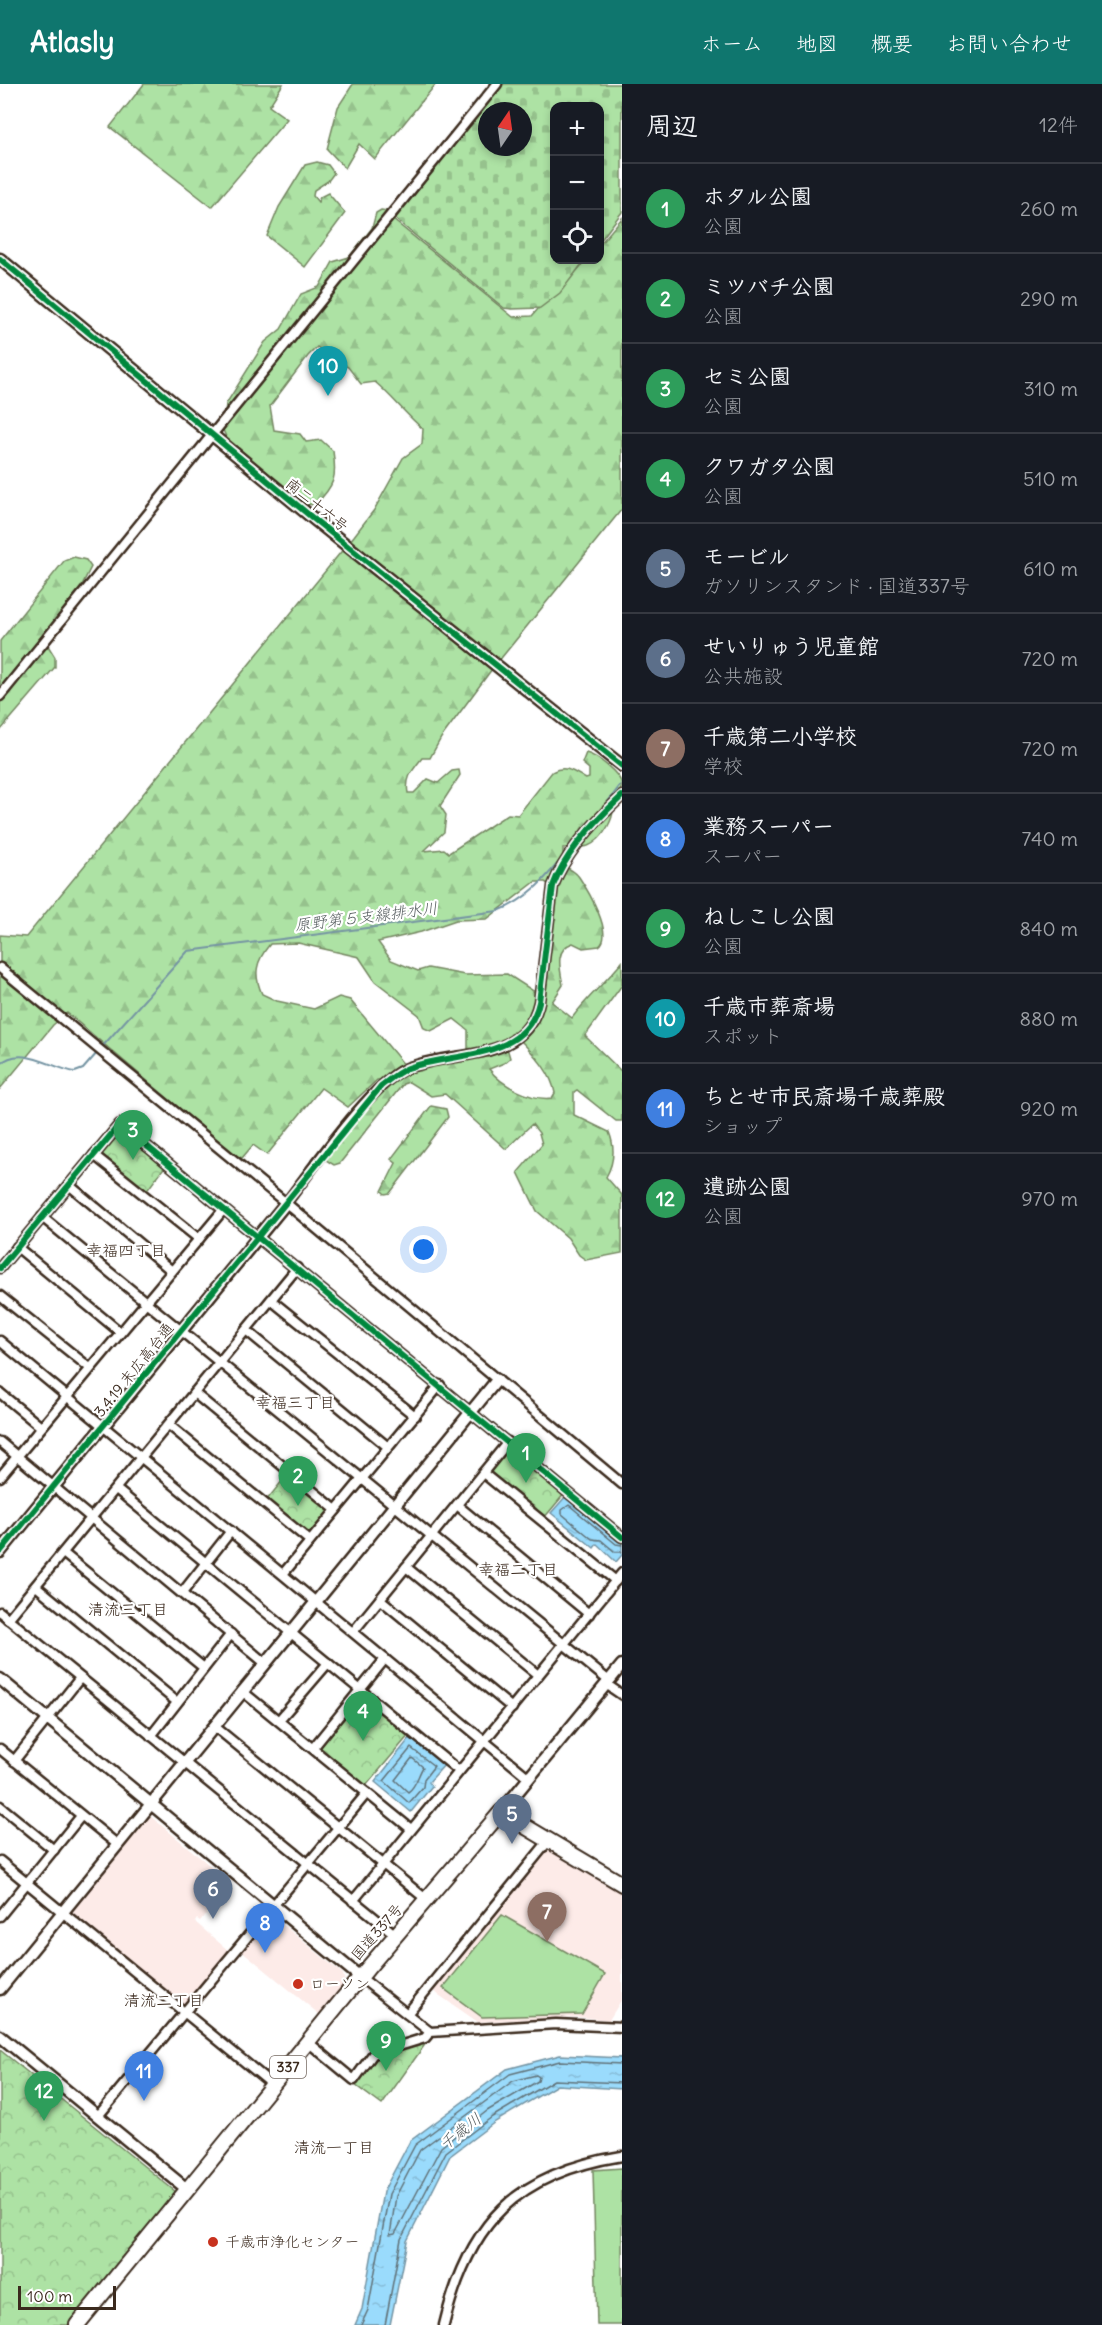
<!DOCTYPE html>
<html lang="ja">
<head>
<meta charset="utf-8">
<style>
  :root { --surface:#171b24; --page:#20242c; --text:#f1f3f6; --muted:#9ea1a6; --line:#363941; --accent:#0f766e }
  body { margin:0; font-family:Delius,"Klee One",sans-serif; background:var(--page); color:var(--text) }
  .controls { position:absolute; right:18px; top:18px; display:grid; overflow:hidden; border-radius:12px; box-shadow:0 3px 9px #0003 }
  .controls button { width:54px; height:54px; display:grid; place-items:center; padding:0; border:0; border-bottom:2px solid var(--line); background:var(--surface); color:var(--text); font:30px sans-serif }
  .compass { position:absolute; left:478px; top:18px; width:54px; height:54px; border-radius:50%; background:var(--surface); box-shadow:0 3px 9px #0003; rotate:13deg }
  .scale { position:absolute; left:18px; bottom:15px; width:98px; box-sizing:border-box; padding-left:6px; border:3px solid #3b2a1e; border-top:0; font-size:16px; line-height:21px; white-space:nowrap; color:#3b2a1e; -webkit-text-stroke:4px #fff; paint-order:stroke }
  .you { position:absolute; left:424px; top:1166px; width:21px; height:21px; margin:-15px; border:4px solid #fff; border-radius:50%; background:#1a73e8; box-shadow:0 0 0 9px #1a73e833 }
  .badge { display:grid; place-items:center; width:39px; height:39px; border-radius:50%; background:var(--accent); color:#fff; font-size:20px; font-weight:700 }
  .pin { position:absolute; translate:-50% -50px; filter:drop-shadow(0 2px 3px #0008) }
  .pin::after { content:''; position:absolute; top:32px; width:21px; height:18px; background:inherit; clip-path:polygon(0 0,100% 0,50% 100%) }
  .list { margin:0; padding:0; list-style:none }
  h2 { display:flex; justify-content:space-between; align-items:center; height:78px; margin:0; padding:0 24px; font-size:26px }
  h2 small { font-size:20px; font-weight:400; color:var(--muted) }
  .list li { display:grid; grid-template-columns:39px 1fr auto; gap:18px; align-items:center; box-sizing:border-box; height:90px; padding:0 24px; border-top:2px solid var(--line) }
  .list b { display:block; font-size:22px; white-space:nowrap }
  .list p { margin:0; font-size:20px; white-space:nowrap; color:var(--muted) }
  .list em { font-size:20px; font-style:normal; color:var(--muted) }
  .icon { flex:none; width:33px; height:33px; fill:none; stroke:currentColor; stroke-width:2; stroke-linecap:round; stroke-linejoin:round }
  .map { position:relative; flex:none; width:622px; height:2241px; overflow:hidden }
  header { display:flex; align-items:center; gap:36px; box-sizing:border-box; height:84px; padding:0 30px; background:var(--accent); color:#fff }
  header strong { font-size:28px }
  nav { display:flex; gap:33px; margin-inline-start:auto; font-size:21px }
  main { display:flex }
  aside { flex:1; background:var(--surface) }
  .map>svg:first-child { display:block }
  .built { fill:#fdebe8 }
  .green { fill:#ade2a4; stroke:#748661; stroke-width:1.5 }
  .forest { fill:url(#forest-firs); stroke:#748661; stroke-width:1.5; fill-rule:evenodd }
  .cemetery { fill:url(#cemetery-stones); stroke:#748661; stroke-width:1.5; fill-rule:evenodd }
  .park { fill:url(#park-crowns); stroke:#748661; stroke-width:1.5 }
  .water { fill:url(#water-ripples); stroke:#7494a3; stroke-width:1.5 }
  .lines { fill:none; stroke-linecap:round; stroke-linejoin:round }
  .shore { stroke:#617177; stroke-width:1.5 }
  .stream { stroke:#7494a3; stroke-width:2 }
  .minor-casing { stroke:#3b2a1e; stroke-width:13 }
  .tertiary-casing { stroke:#3b2a1e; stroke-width:15 }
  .trunk-casing { stroke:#3b2a1e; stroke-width:18 }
  .minor { stroke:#fff; stroke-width:8 }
  .tertiary { stroke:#fff; stroke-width:10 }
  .trunk { stroke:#fff; stroke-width:14 }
  .cycleway-casing { stroke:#fff; stroke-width:10 }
  .cycleway { stroke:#00873e; stroke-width:6 }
  .poi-dot { fill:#c8321e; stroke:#fff; stroke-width:2 }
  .labels { text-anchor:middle; stroke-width:4.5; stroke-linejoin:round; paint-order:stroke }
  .shield { fill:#fff; stroke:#766a62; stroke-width:1.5 }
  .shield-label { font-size:14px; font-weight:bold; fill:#3b2a1e }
  .street-label { font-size:15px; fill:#3b2a1e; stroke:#fff }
  .poi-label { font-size:15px; fill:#3b2a1e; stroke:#fff; text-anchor:start }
  .water-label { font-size:16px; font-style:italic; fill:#585f61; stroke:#fff }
  .neighbourhood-label { font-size:16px; fill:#3b2a1e; stroke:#fff }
</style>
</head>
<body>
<header>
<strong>Atlasly</strong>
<nav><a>ホーム</a><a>地図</a><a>概要</a><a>お問い合わせ</a></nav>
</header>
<main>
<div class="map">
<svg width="622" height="2241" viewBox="0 0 622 2241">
  <defs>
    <pattern id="forest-firs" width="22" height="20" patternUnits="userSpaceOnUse" patternTransform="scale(1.5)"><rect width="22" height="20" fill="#ade2a4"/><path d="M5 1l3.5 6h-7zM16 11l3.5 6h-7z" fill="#96c28d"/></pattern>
    <pattern id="cemetery-stones" width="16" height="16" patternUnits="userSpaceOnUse" patternTransform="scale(1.5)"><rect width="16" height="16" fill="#ade2a4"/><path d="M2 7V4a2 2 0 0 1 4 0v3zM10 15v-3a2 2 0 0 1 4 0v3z" fill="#96c28d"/></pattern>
    <pattern id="park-crowns" width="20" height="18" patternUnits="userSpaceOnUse" patternTransform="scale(1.5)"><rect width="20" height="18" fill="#ade2a4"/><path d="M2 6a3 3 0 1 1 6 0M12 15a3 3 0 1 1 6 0" fill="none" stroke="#96c28d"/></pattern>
    <pattern id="water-ripples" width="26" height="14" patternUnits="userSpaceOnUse" patternTransform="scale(1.5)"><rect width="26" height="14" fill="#9adbfc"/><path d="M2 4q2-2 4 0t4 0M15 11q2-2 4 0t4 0" fill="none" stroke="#86bcd8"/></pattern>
  </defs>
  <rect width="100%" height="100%" fill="#fff"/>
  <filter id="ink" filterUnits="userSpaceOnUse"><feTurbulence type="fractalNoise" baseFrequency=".0167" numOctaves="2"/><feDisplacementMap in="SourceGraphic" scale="12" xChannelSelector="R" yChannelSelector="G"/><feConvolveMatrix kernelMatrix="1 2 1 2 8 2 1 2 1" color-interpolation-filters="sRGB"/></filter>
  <g filter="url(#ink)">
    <g class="built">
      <path d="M149 1731 231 1799 200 1837 197 1835 195 1838 229 1867 183 1921 68 1828Z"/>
      <path d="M549 1765 622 1809V1915L609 1936 579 1933 478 1938 433 1907Z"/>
      <path d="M271 1831 343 1890 345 1898 343 1903 320 1931 241 1866Z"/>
    </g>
    <g class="green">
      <path d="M502 1831 605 1890 582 1930 482 1933 443 1904Z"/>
      <path d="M622 2084V2241H597L593 2086Z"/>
    </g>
    <g class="forest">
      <path d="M144 0H283L269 22 287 35 212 123 110 43Z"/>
      <path d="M353 0H436L375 75 359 60 345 84 327 65 338 23Z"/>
      <path d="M317 78 328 81 334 89 328 97 314 106 313 112 318 118 320 113 328 109 345 129 305 183 267 152 279 123 305 81Z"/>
      <path d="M381 126 387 127 392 135 513 233 532 232 544 218 556 211 586 176H600V160L622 134V425L489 589 441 654 430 674H422C413 686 405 693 408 709H414L428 695 438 699 452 687 459 686 460 691 440 722 446 731 444 748 424 767 444 765 449 769 508 730 518 731 552 688C565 680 574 688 586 695L589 694V685L582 679 586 669C597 672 620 689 622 701 622 707 616 713 612 718 617 732 603 756 588 762 581 764 570 763 563 764V782C568 784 575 787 579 793 587 805 615 851 599 862L583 864 573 859C554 865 560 885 563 901L552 918 572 934C587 913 606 898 622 878V901L585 952 622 988V1037H616L577 1006 574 1008V1031L609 1048C615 1063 614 1079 606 1093L622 1111V1169L586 1176 579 1171 568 1154 537 1127 518 1088 542 1060 539 1049 532 1040 506 1065 445 1010 431 1012 409 998 403 1000 340 1079 334 1081 326 1076V1061L383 996H377L348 1023 321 1004 267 1071 253 1061 242 1074 235 1071 67 929 53 941 0 1005V851L26 853 354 452 374 426 403 374 422 360 423 345C405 330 393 313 375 298L361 300 348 283 334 276 317 263 308 272 270 322 274 346 300 350 306 358 321 356 333 367C337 393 335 401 315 421L306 420 298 415 227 355 223 346 226 320 265 258 281 245 301 210 319 203 333 178 349 173 372 144 376 129ZM535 798H545L556 805 549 852 551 862 541 912 507 890 465 891 428 884 418 887 391 876 378 858 421 848 456 836 487 835ZM298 859 359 873 375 897 419 931 424 944 431 947 454 935 468 946V972L437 979 420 987 410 988 350 916 339 913 314 925 277 917 262 910C253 890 256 877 270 860ZM513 948C529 967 550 983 555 1009L552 1014C531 1017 501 1001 489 985L504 979 510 974 505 957Z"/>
      <path d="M74 473 86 476 91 483 81 503 42 552 55 573V583L0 647V557L64 477Z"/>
      <path d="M431 1022 446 1025 448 1033 390 1109 385 1110 382 1107 396 1079 391 1075Z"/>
    </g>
    <path class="cemetery" d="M503 0H622V128L600 157V22H554V176H585L560 209 540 224 512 225 504 224 395 135ZM487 27H523V63H487Z"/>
    <g class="park">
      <path d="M120 1045 166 1081 146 1108 99 1070Z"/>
      <path d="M509 1364 565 1409 544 1434 488 1388Z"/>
      <path d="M287 1391 331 1427 310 1452 266 1417Z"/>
      <path d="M360 1611 409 1651 365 1703 317 1663Z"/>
      <path d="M426 1959 382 2021 355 2001 376 1972Z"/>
      <path d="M0 1966 176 2108 68 2241H0Z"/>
    </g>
    <g class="water">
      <path d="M567 1411 622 1457V1471L616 1478 597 1460 594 1464 551 1429Z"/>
      <path d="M410 1654 445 1680 429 1698 432 1702 411 1728 375 1698Z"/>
      <path d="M560 1971 622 1974V2005L557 2001 495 2038 450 2072 407 2157 390 2241H355L362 2225 383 2108 410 2057 507 1985Z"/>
    </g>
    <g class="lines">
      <g class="shore">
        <path d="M622 1461 616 1460 569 1421 562 1426V1430L592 1455 601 1456 615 1468H622"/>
        <path d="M411 1664 434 1682 424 1695 423 1703 409 1719 384 1697Z"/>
        <path d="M412 1674 423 1683C418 1691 416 1703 408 1708L395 1696Z"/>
        <path d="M536 1991 539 1993 538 1997 487 2027 441 2063 395 2150 390 2151 396 2112 420 2066 513 1997Z"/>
        <path d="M361 2241 368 2226 389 2110 415 2061 510 1990 560 1977 622 1980"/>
        <path d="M385 2241 401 2155 446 2068 492 2033 554 1996 622 1999"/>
      </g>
      <g class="stream">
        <path d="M600 728 622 699"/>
        <path d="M101 964 188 867 498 827C530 815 547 792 568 767"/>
        <path d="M0 980C21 960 51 984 75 988L83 985 97 969"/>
      </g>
      <g class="minor-casing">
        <g id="minor">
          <path d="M0 612 497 0"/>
          <path d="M0 884 286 1119 622 1400"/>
          <path d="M94 1071 199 1155"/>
          <path d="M69 1101 172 1187"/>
          <path d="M286 1119C312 1086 371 1000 405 985 452 965 525 981 539 918L553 802C565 769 596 736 622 712"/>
          <path d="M42 1133 609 1597"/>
          <path d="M17 1163 120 1248"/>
          <path d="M0 1184 120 1040 622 1453"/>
          <path d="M0 1212 90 1284"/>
          <path d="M271 1216 415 1332"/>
          <path d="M246 1246 388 1363"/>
          <path d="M0 1257 529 1694"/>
          <path d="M0 1309 41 1343"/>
          <path d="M194 1309 336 1426"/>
          <path d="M169 1341 310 1457"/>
          <path d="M0 1358 265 1579"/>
          <path d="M483 1389 616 1497"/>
          <path d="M0 1393 224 1125"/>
          <path d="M116 1405 459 1687"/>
          <path d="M457 1421 589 1530"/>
          <path d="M63 1469 204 1584"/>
          <path d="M406 1483 538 1591"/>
          <path d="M283 1490 440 1301"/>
          <path d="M36 1502 177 1618"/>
          <path d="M182 1509 231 1447"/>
          <path d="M380 1515 512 1624"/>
          <path d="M0 1528 397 1852"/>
          <path d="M8 1535 297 1184"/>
          <path d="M353 1548 508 1358"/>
          <path d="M606 1600 622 1611"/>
          <path d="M242 1607 411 1745"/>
          <path d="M279 1636 328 1579"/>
          <path d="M214 1642 427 1816"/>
          <path d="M151 1652 231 1550"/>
          <path d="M313 1664 385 1575"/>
          <path d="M0 1665 118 1761"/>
          <path d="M14 1677 80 1594"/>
          <path d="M0 1722 54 1766"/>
          <path d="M0 1777 273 2001"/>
          <path d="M353 1817 622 1489"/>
          <path d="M0 1832 81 1732"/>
          <path d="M360 1893 430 1948 556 1940 622 1943"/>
          <path d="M407 1930 550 1755"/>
          <path d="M308 1958 354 1996 373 1970 425 1954 430 1948"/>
          <path d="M98 2032 367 1709"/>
          <path d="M444 2241C469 2138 516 2089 622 2072"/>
        </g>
      </g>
      <g class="tertiary-casing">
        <g id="tertiary">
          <path d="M0 175 315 436 622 682"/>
          <path d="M0 1468 286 1119"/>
          <path d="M0 1595 360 1893"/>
          <path d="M501 1728 622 1581"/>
          <path d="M0 1905 497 1296"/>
          <path d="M0 1952 188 2106"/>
        </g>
      </g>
      <g class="trunk-casing">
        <path id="trunk" d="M77 2241 367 1885 501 1728 622 1800"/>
      </g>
      <use href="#minor" class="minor"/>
      <use href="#tertiary" class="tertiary"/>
      <use href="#trunk" class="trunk"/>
      <g class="cycleway-casing">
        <g id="cycleway">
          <path d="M0 175 315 436 622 682"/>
          <path d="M0 1184 120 1040 622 1453"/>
          <path d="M0 1468 381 1002C389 996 398 988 408 984 454 968 526 977 539 918L553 802C565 769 596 736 622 712"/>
        </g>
      </g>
      <use href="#cycleway" class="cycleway"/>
    </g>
  </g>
  <g class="poi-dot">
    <circle cx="298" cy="1900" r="6"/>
    <circle cx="213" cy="2158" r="6"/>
  </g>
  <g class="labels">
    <rect class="shield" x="270" y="1972" width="36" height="22" rx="4.5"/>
    <g class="shield-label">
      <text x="288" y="1988">337</text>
    </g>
    <g class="street-label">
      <text transform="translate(317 421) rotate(39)" y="5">南二十六号</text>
      <text transform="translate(134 1286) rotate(-51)" y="5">3.4.19 末広高台通</text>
      <text transform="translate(377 1848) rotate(-49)" y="5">国道337号</text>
    </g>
    <g class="poi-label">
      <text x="310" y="1905">ローソン</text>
      <text x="225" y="2163">千歳市浄化センター</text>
    </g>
    <g class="water-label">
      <text transform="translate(366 832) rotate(-7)" y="6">原野第５支線排水川</text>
      <text transform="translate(460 2047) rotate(-38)" y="6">千歳川</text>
    </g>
    <g class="neighbourhood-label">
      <text x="126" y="1172">幸福四丁目</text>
      <text x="295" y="1324">幸福三丁目</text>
      <text x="518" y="1491">幸福二丁目</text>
      <text x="128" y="1531">清流三丁目</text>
      <text x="164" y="1922">清流二丁目</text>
      <text x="334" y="2069">清流一丁目</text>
    </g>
  </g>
</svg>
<div class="controls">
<button>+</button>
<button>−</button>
<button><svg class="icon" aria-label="locate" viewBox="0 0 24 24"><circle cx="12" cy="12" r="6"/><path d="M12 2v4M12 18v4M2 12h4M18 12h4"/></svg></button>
</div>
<svg class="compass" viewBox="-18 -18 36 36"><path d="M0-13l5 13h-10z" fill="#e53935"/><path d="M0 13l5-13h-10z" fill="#9ea1a6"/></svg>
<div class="scale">100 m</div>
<div class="you"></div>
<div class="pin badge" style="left:526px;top:1399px;background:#2e9e5b">1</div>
<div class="pin badge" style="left:298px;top:1422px;background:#2e9e5b">2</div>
<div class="pin badge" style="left:133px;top:1076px;background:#2e9e5b">3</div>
<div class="pin badge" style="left:363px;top:1657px;background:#2e9e5b">4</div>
<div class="pin badge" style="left:512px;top:1760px;background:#5c6f8a">5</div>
<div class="pin badge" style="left:213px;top:1835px;background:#5c6f8a">6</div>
<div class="pin badge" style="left:547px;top:1858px;background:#8d6e63">7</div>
<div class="pin badge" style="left:265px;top:1869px;background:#3f7fe0">8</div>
<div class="pin badge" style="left:386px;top:1987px;background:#2e9e5b">9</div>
<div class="pin badge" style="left:328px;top:312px;background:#0f9aa8">10</div>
<div class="pin badge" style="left:144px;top:2017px;background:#3f7fe0">11</div>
<div class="pin badge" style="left:44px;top:2037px;background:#2e9e5b">12</div>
</div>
<aside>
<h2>周辺<small>12件</small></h2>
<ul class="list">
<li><span class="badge" style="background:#2e9e5b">1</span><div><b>ホタル公園</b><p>公園</p></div><em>260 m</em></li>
<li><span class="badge" style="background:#2e9e5b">2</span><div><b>ミツバチ公園</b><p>公園</p></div><em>290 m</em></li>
<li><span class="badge" style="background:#2e9e5b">3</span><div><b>セミ公園</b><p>公園</p></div><em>310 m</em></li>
<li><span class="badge" style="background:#2e9e5b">4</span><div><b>クワガタ公園</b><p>公園</p></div><em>510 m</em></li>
<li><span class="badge" style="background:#5c6f8a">5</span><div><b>モービル</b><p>ガソリンスタンド · 国道337号</p></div><em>610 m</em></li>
<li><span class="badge" style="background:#5c6f8a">6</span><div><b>せいりゅう児童館</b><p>公共施設</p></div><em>720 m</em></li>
<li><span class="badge" style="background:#8d6e63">7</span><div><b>千歳第二小学校</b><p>学校</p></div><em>720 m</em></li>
<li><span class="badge" style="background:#3f7fe0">8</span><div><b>業務スーパー</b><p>スーパー</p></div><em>740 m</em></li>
<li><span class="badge" style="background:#2e9e5b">9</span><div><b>ねしこし公園</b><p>公園</p></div><em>840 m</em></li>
<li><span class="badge" style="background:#0f9aa8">10</span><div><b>千歳市葬斎場</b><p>スポット</p></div><em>880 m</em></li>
<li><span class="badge" style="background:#3f7fe0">11</span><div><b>ちとせ市民斎場千歳葬殿</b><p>ショップ</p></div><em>920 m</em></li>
<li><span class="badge" style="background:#2e9e5b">12</span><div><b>遺跡公園</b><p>公園</p></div><em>970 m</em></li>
</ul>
</aside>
</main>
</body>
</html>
